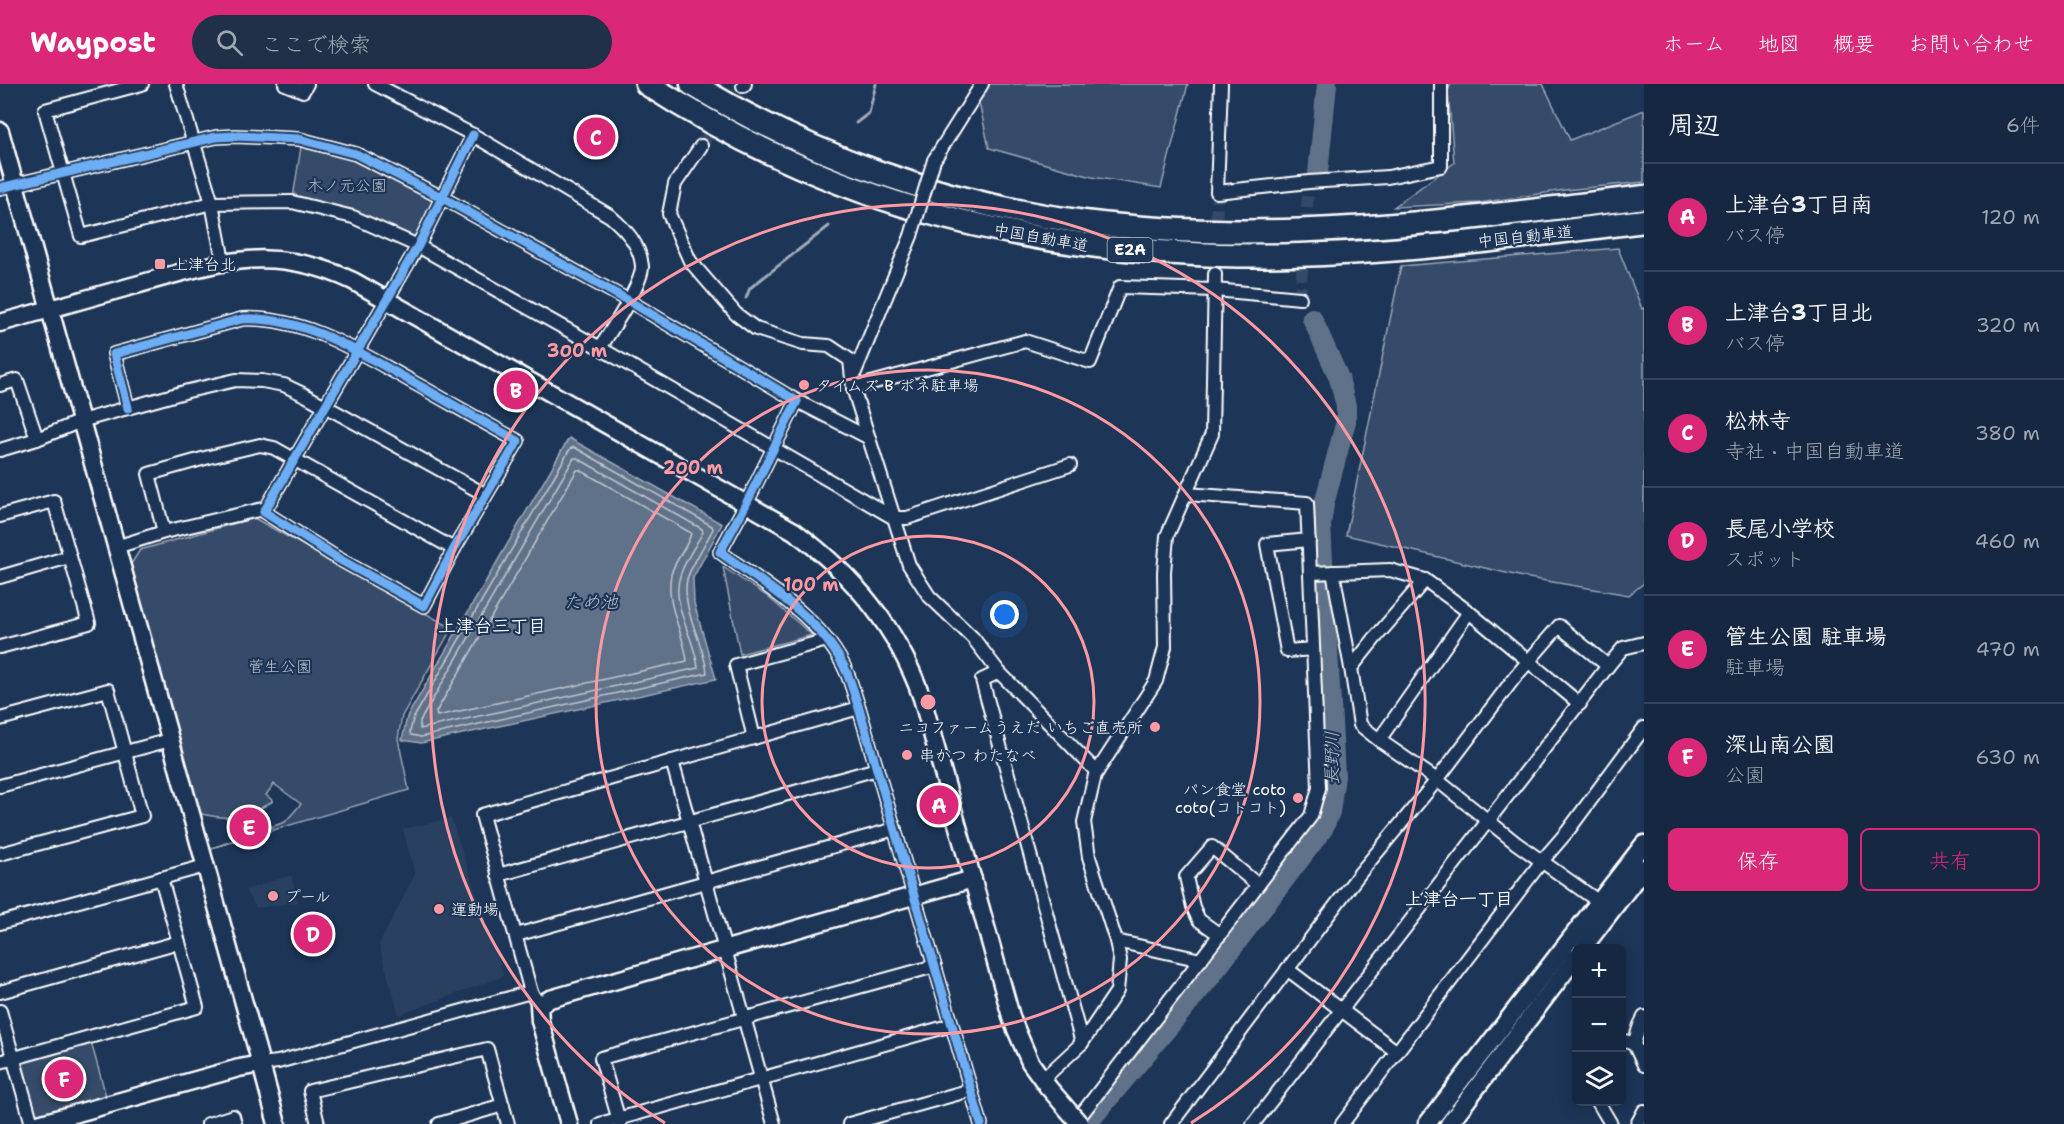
<!DOCTYPE html>
<html lang="ja">
<head>
<meta charset="utf-8">
<style>
  :root { --surface:#162841; --page:#1f3048; --text:#f1f3f6; --muted:#9ea6b1; --line:#35445a; --accent:#db2777 }
  body { margin:0; font-family:"Shantell Sans","Klee One",sans-serif; background:var(--page); color:var(--text) }
  .controls { position:absolute; right:18px; bottom:18px; display:grid; overflow:hidden; border-radius:9px; box-shadow:0 3px 15px #0003 }
  .controls button { width:54px; height:54px; display:grid; place-items:center; padding:0; border:0; border-bottom:2px solid var(--line); background:var(--surface); color:var(--text); font:30px sans-serif }
  .you { position:absolute; left:1005px; top:531px; width:21px; height:21px; margin:-15px; border:4px solid #fff; border-radius:50%; background:#1a73e8; box-shadow:0 0 0 9px #1a73e833 }
  .badge { display:grid; place-items:center; width:39px; height:39px; border-radius:50%; background:var(--accent); color:#fff; font-size:20px; font-weight:700 }
  .pin { position:absolute; translate:-50% -50%; border:3px solid #fff; box-shadow:0 2px 6px #0006 }
  .list { margin:0; padding:0; list-style:none }
  h2 { display:flex; justify-content:space-between; align-items:center; height:78px; margin:0; padding:0 24px; font-size:26px }
  h2 small { font-size:20px; font-weight:400; color:var(--muted) }
  .list li { display:grid; grid-template-columns:39px 1fr auto; gap:18px; align-items:center; box-sizing:border-box; height:108px; padding:0 24px; border-top:2px solid var(--line) }
  .list b { display:block; font-size:22px; white-space:nowrap }
  .list p { margin:0; font-size:20px; white-space:nowrap; color:var(--muted) }
  .list em { font-size:20px; font-style:normal; color:var(--muted) }
  .actions { display:flex; gap:12px; padding:18px 24px }
  .actions a { flex:1; padding:14px 0; border:2px solid var(--accent); border-radius:9px; text-align:center; font-size:21px; color:var(--accent) }
  .actions .main { background:var(--accent); color:#fff }
  .icon { flex:none; width:33px; height:33px; fill:none; stroke:currentColor; stroke-width:2; stroke-linecap:round; stroke-linejoin:round }
  .map { position:relative; flex:none; width:1644px; height:1040px; overflow:hidden }
  header { display:flex; align-items:center; gap:36px; box-sizing:border-box; height:84px; padding:0 30px; background:var(--accent); color:#fff }
  header strong { font-size:28px }
  nav { display:flex; gap:33px; margin-inline-start:auto; font-size:21px }
  .search { width:420px; height:54px; background:var(--page); display:flex; align-items:center; gap:15px; box-sizing:border-box; padding:0 21px; border-radius:33px; color:var(--muted); font-size:22px }
  main { display:flex }
  aside { flex:1; background:var(--surface) }
  .map>svg:first-child { display:block }
  .built { fill:#2a4161 }
  .green { fill:#364b69; stroke:#9aa5b4; stroke-width:1.5 }
  .water { fill:#617289; stroke:#a0aab8; stroke-width:1.5 }
  .lines { fill:none; stroke-linecap:round; stroke-linejoin:round }
  .shore { stroke:#c0c7d0; stroke-width:1.5 }
  .stream { stroke:#a0aab8; stroke-width:3 }
  .river { stroke:#617289; stroke-width:20 }
  .street-tunnel { stroke:#344968; stroke-width:12; stroke-dasharray:12 6; stroke-linecap:butt }
  .street-casing { stroke:#fff; stroke-width:16 }
  .secondary-casing { stroke:#fff; stroke-width:21 }
  .highway-casing { stroke:#fff; stroke-width:27 }
  .street { stroke:#1d3557; stroke-width:12 }
  .secondary { stroke:#1d3557; stroke-width:16 }
  .highway { stroke:#1d3557; stroke-width:22 }
  .street-bridge-casing { stroke:#fff; stroke-width:16; stroke-linecap:butt }
  .secondary-bridge-casing { stroke:#fff; stroke-width:21; stroke-linecap:butt }
  .street-bridge { stroke:#1d3557; stroke-width:12 }
  .secondary-bridge { stroke:#1d3557; stroke-width:16 }
  .cycleway-casing { stroke:#1d3557; stroke-width:13 }
  .cycleway { stroke:#6dadf4; stroke-width:9 }
  .ring { fill:none; stroke:#ff9aa2; stroke-width:3 }
  .poi-dot { fill:#ff9aa2; stroke:#1d3557; stroke-width:2 }
  .labels { text-anchor:middle; stroke-width:4.5; stroke-linejoin:round; paint-order:stroke }
  .shield { fill:#1d3557; stroke:#bbc2cd; stroke-width:1.5 }
  .shield-label { font-size:15px; font-weight:bold; fill:#fff }
  .park-label { font-size:16px; fill:#b9c0ca; stroke:#1d3557 }
  .street-label { font-size:16px; fill:#fff; stroke:#1d3557 }
  .poi-label { font-size:16px; fill:#fff; stroke:#1d3557; text-anchor:start }
  .water-label { font-size:18px; font-style:italic; fill:#b8c0ca; stroke:#1d3557 }
  .neighbourhood-label { font-size:18px; font-weight:bold; fill:#fff; stroke:#1d3557 }
  .centre { fill:#ff9aa2; stroke:#1d3557; stroke-width:3 }
  .ring-label { font-size:18px; text-anchor:middle; font-weight:bold; fill:#ff9aa2; stroke:#1d3557; stroke-width:4.5; stroke-linejoin:round; paint-order:stroke }
</style>
</head>
<body>
<header>
<strong>Waypost</strong>
<div class="search"><svg class="icon" aria-label="search" viewBox="0 0 24 24"><circle cx="10" cy="10" r="6"/><path d="M15 15l6 6"/></svg>ここで検索</div>
<nav><a>ホーム</a><a>地図</a><a>概要</a><a>お問い合わせ</a></nav>
</header>
<main>
<div class="map">
<svg width="1644" height="1040" viewBox="0 0 1644 1040">
  <rect width="100%" height="100%" fill="#1d3557"/>
  <filter id="ink" filterUnits="userSpaceOnUse"><feTurbulence type="fractalNoise" baseFrequency=".0167" numOctaves="2"/><feDisplacementMap in="SourceGraphic" scale="12" xChannelSelector="R" yChannelSelector="G"/><feConvolveMatrix kernelMatrix="1 2 1 2 8 2 1 2 1" color-interpolation-filters="sRGB"/></filter>
  <g filter="url(#ink)">
    <g class="built">
      <path d="M451 734 504 892 399 931 379 861 415 790 403 745Z"/>
      <path d="M291 791 298 818 256 824 245 806Z"/>
    </g>
    <g class="green">
      <path d="M975 0H1188L1161 104 1092 93 989 64Z"/>
      <path d="M1451 0H1543L1570 56 1644 26V98L1565 106 1479 119 1394 123 1454 79 1448 7Z"/>
      <path d="M301 63 354 76 434 117 414 153 410 154 293 114Z"/>
      <path d="M1618 164 1642 225 1644 224V499L1629 511 1523 493 1346 451 1401 182Z"/>
      <path d="M254 434 452 544 402 632 398 655 409 706 212 764 285 738 301 720 274 700 266 711 273 717C242 736 232 737 197 729L131 480 140 466Z"/>
      <path d="M723 483 768 513 812 551 740 570Z"/>
      <path d="M91 958 106 1012 36 1032 22 977Z"/>
    </g>
    <path class="water" d="M569 354 722 440 693 494 694 519 716 595 421 659 402 656 407 633Z"/>
    <g class="lines">
      <g class="shore">
        <path d="M574 363 712 442 713 445C707 457 690 484 687 495 681 527 704 558 707 589L421 653 411 651 410 648 413 635 570 365Z"/>
        <path d="M574 374H577L702 445 703 448C696 461 686 475 681 489 669 520 695 554 698 584L420 645V637Z"/>
        <path d="M577 386H580L691 449C688 464 674 476 671 491 665 522 684 548 687 577L437 632 436 628Z"/>
      </g>
      <g class="stream">
        <path d="M856 39 869 29 876 0"/>
        <path d="M746 214 750 204 829 142"/>
      </g>
      <g class="river">
        <path d="M1318 89 1327 0"/>
        <path d="M1087 1040 1208 896 1323 745 1330 728 1335 692 1321 441 1324 420 1346 337V322L1339 294 1312 234"/>
      </g>
      <g class="street-tunnel">
        <path d="M701 62 717 38"/>
        <path d="M1215 190 1217 108"/>
        <path d="M1300 214 1309 98"/>
      </g>
      <g class="street-casing">
        <g id="street">
          <path d="M142 0 45 26 81 152 212 119 292 118 353 133 418 162 600 264 894 434H907L1070 381"/>
          <path d="M176 0 212 119 223 177"/>
          <path d="M285 0 303 7 307 0"/>
          <path d="M375 0 473 51 610 132C625 145 640 160 642 182 643 199 610 248 600 264"/>
          <path d="M1221 0 1217 108 1309 98 1388 93 1441 82V0"/>
          <path d="M743 2 745 0"/>
          <path d="M701 62 675 100 669 130 690 177 736 230 756 245 803 260 829 262 850 276 853 304 909 481 929 512 973 554 999 588 1097 688"/>
          <path d="M934 76 982 0"/>
          <path d="M0 104 216 53 235 52 299 55 356 70 441 113 629 217 797 317 746 420 720 468C765 501 824 535 847 589 852 601 855 613 859 624L981 1040"/>
          <path d="M853 293 911 152"/>
          <path d="M0 301 17 296 37 355"/>
          <path d="M853 304 1025 257 1090 278 1120 203 1215 206 1300 214"/>
          <path d="M797 317 869 354"/>
          <path d="M128 324 114 270 242 235C303 232 357 267 409 296 445 316 481 337 518 357L454 465 424 522 337 474 264 428 418 162 473 51"/>
          <path d="M0 366 37 355 81 337 188 307 236 296 262 297 284 301 305 311 486 411"/>
          <path d="M0 432 54 417 89 539 0 563"/>
          <path d="M164 448 149 390 209 373 260 361 274 364 454 465"/>
          <path d="M1309 456 1267 460 1287 567 1313 565"/>
          <path d="M116 463 164 448 267 424"/>
          <path d="M1333 488 1351 584"/>
          <path d="M1310 489 1390 486 1425 496 1469 528 1580 620"/>
          <path d="M0 493 69 473"/>
          <path d="M1425 496 1375 554 1351 584 1360 641 1379 656 1437 696 1516 759 1599 818"/>
          <path d="M999 588 982 596 1082 959"/>
          <path d="M0 635 108 606 142 732 0 770"/>
          <path d="M754 654 736 581 827 556"/>
          <path d="M1379 656 1469 528"/>
          <path d="M672 677 774 1040"/>
          <path d="M0 702 170 656"/>
          <path d="M498 791 877 685"/>
          <path d="M0 839 205 782"/>
          <path d="M516 851 895 745"/>
          <path d="M1220 851 1199 836 1193 823 1186 793 1212 763 1258 801"/>
          <path d="M1116 857 1201 876"/>
          <path d="M1287 885 1397 968"/>
          <path d="M0 908 179 858"/>
          <path d="M539 921 531 908 482 731 859 624"/>
          <path d="M0 927 32 1040"/>
          <path d="M1644 933 1640 941 1634 960 1644 981"/>
          <path d="M1622 956 1634 960"/>
          <path d="M0 978 197 923 161 794"/>
          <path d="M261 980 278 978 531 908"/>
          <path d="M1042 996 1082 959 1117 907 1120 876 1116 857 1089 773 1084 738 1095 691 1156 597 1165 563 1164 488 1167 452 1212 350 1215 190"/>
          <path d="M1598 1018 1611 1040"/>
          <path d="M208 1040 233 1032 235 1040"/>
          <path d="M318 1040 310 1007 487 965 508 1040"/>
          <path d="M439 1040 503 1021"/>
          <path d="M600 1040 952 941"/>
          <path d="M620 1040 601 974 935 882"/>
          <path d="M849 1040 971 1006"/>
          <path d="M1074 1040 1311 732 1319 704 1307 419 1187 410"/>
          <path d="M1171 1040 1360 789 1437 696 1515 593 1559 542 1608 582 1623 564 1644 559"/>
          <path d="M1253 1040 1608 582"/>
          <path d="M1342 1040 1542 777 1567 748 1644 644"/>
          <path d="M1637 1040 1644 1027"/>
        </g>
      </g>
      <g class="secondary-casing">
        <g id="secondary">
          <path d="M0 47 261 980 239 984 38 1040"/>
          <path d="M0 239C44 227 88 214 132 202 215 179 270 158 353 197L794 447C854 492 897 543 922 614L1012 936 1030 978 1048 1003"/>
          <path d="M1583 864 1644 784"/>
          <path d="M261 980 277 1040"/>
          <path d="M569 1040 540 937 539 921 550 915 973 795"/>
          <path d="M1427 1040 1644 760"/>
          <path d="M1449 1040 1576 873"/>
        </g>
      </g>
      <g class="highway-casing">
        <g id="highway">
          <path d="M647 0C825 115 1009 165 1220 171 1362 175 1504 155 1644 137"/>
          <path d="M692 0C811 72 946 120 1084 138 1271 162 1459 136 1644 113"/>
        </g>
      </g>
      <use href="#street" class="street"/>
      <use href="#secondary" class="secondary"/>
      <use href="#highway" class="highway"/>
      <g class="street-bridge-casing">
        <path id="street-bridge" d="M911 152 934 76"/>
      </g>
      <g class="secondary-bridge-casing">
        <path id="secondary-bridge" d="M1048 1003 1080 1040"/>
      </g>
      <use href="#street-bridge" class="street-bridge"/>
      <use href="#secondary-bridge" class="secondary-bridge"/>
      <g class="cycleway-casing">
        <g id="cycleway">
          <path d="M0 104 216 53 235 52 299 55 356 70 441 113 629 217 797 317 746 420 720 468C765 501 824 535 847 589 852 601 855 613 859 624L981 1040"/>
          <path d="M128 324 114 270 242 235C303 232 357 267 409 296 445 316 481 337 518 357L454 465 424 522 337 474 264 428 418 162 473 51"/>
        </g>
      </g>
      <use href="#cycleway" class="cycleway"/>
    </g>
  </g>
  <g class="ring">
    <circle cx="928" cy="618" r="166"/>
    <circle cx="928" cy="618" r="332"/>
    <path d="M665 1039A497 497 0 1 1 1191 1039"/>
  </g>
  <g class="poi-dot">
    <rect x="154" y="174" width="12" height="12" rx="3"/>
    <circle cx="804" cy="301" r="6"/>
    <circle cx="1155" cy="643" r="6"/>
    <circle cx="907" cy="671" r="6"/>
    <circle cx="1298" cy="714" r="6"/>
    <circle cx="273" cy="812" r="6"/>
    <circle cx="439" cy="825" r="6"/>
  </g>
  <g class="labels">
    <rect class="shield" x="1107.5" y="154" width="45" height="24" rx="4.5"/>
    <g class="shield-label">
      <text x="1130" y="171">E2A</text>
    </g>
    <g class="park-label">
      <text x="347" y="107">木ノ元公園</text>
      <text x="280" y="588">菅生公園</text>
    </g>
    <g class="street-label">
      <text transform="translate(1525 152) rotate(-6)" y="6">中国自動車道</text>
      <text transform="translate(1041 153) rotate(10)" y="6">中国自動車道</text>
    </g>
    <g class="poi-label">
      <text x="172" y="186">上津台北</text>
      <text x="816" y="307">タイムズ B ポネ駐車場</text>
      <text x="1143" y="649" text-anchor="end">ニコファームうえだ いちご直売所</text>
      <text x="919" y="677">串かつ わたなべ</text>
      <text x="1286" y="711" text-anchor="end">パン食堂 coto<tspan x="1286" dy="18">coto(コトコト)</tspan></text>
      <text x="285" y="818">プール</text>
      <text x="451" y="831">運動場</text>
    </g>
    <g class="water-label">
      <text x="591" y="524">ため池</text>
      <text transform="translate(1332 674) rotate(-90)" y="6">長野川</text>
    </g>
    <g class="neighbourhood-label">
      <text x="492" y="548">上津台三丁目</text>
      <text x="1459" y="821">上津台一丁目</text>
    </g>
  </g>
  <circle cx="928" cy="618" r="9" class="centre"/>
  <g class="ring-label">
    <text x="577" y="273">300 m</text>
    <text x="693" y="390">200 m</text>
    <text x="811" y="507">100 m</text>
  </g>
</svg>
<div class="controls">
<button>+</button>
<button>−</button>
<button><svg class="icon" aria-label="layers" viewBox="0 0 24 24"><path d="M12 4l9 5-9 5-9-5zM3 14l9 5 9-5"/></svg></button>
</div>
<div class="you"></div>
<div class="pin badge" style="left:939px;top:721px">A</div>
<div class="pin badge" style="left:516px;top:306px">B</div>
<div class="pin badge" style="left:596px;top:53px">C</div>
<div class="pin badge" style="left:313px;top:850px">D</div>
<div class="pin badge" style="left:249px;top:743px">E</div>
<div class="pin badge" style="left:64px;top:995px">F</div>
</div>
<aside>
<h2>周辺<small>6件</small></h2>
<ul class="list">
<li><span class="badge">A</span><div><b>上津台3丁目南</b><p>バス停</p></div><em>120 m</em></li>
<li><span class="badge">B</span><div><b>上津台3丁目北</b><p>バス停</p></div><em>320 m</em></li>
<li><span class="badge">C</span><div><b>松林寺</b><p>寺社 · 中国自動車道</p></div><em>380 m</em></li>
<li><span class="badge">D</span><div><b>長尾小学校</b><p>スポット</p></div><em>460 m</em></li>
<li><span class="badge">E</span><div><b>管生公園 駐車場</b><p>駐車場</p></div><em>470 m</em></li>
<li><span class="badge">F</span><div><b>深山南公園</b><p>公園</p></div><em>630 m</em></li>
</ul>
<div class="actions"><a class="main">保存</a><a>共有</a></div>
</aside>
</main>
</body>
</html>
